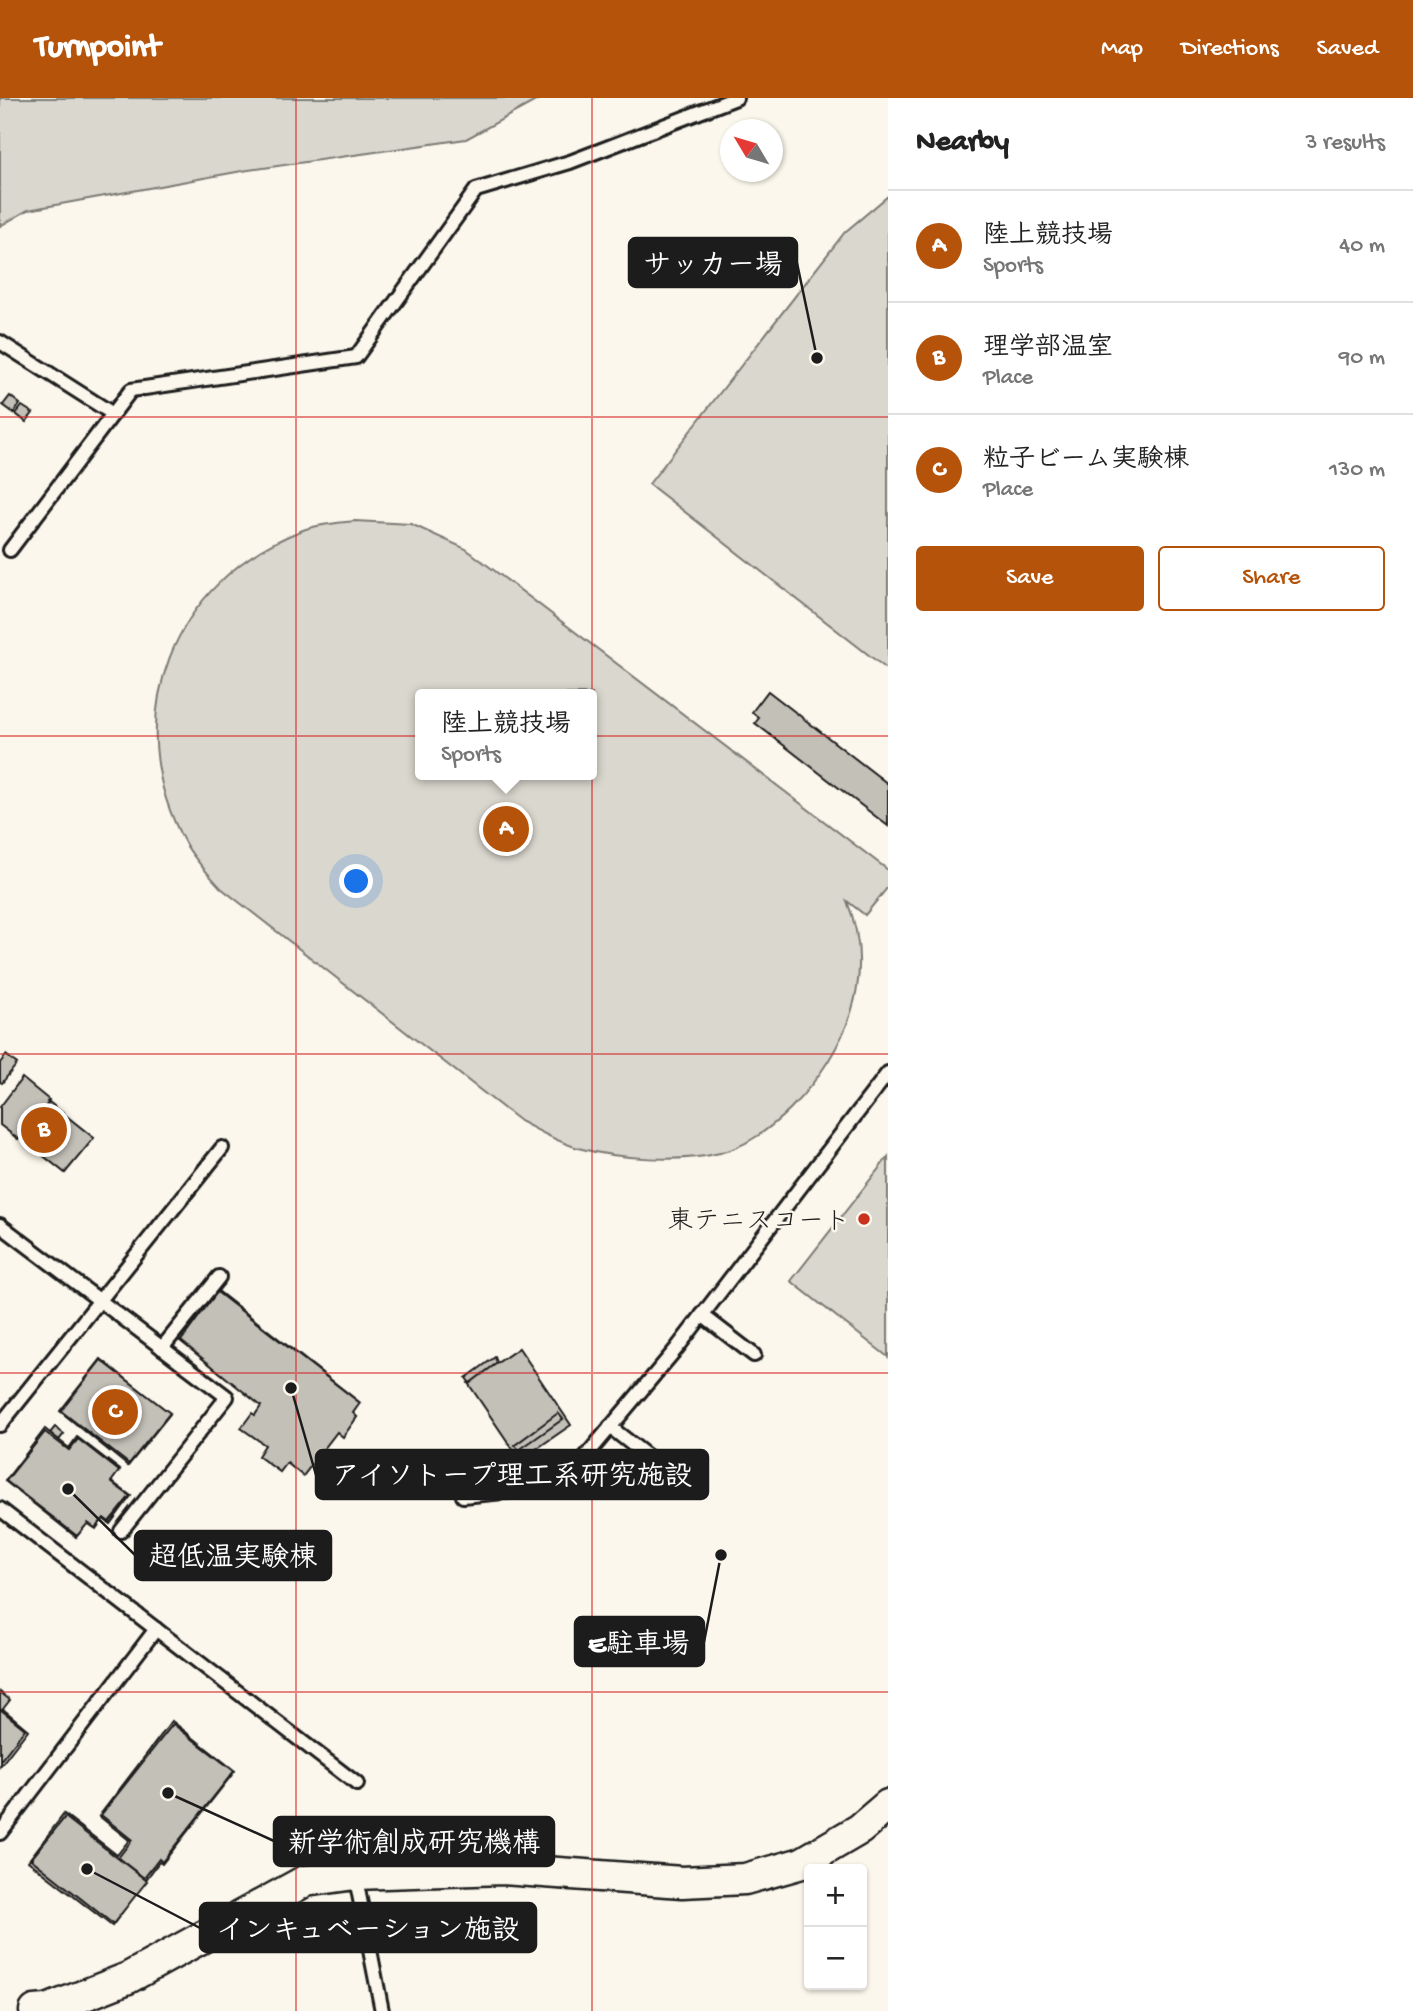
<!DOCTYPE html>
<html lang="en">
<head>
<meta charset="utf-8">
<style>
  :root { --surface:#fff; --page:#f2f2f2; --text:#222; --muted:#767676; --line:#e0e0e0; --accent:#b45309 }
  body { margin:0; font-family:"Gochi Hand","Klee One",sans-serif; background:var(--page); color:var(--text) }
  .controls { position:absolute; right:21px; bottom:21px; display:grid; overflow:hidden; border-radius:7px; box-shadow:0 2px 5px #0004 }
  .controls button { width:63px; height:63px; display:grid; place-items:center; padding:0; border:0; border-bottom:2px solid var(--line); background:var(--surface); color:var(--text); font:35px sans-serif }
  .compass { position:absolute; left:720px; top:21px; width:63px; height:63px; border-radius:50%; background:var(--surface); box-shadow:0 2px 5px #0004; rotate:308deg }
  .you { position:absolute; left:357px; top:784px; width:24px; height:24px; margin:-18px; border:5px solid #fff; border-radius:50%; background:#1a73e8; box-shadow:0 0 0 10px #1a73e833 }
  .badge { display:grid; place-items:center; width:46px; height:46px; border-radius:50%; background:var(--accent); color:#fff; font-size:23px; font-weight:700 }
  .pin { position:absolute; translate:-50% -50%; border:4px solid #fff; box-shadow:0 2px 7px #0006 }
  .popup { position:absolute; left:415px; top:591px; width:182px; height:91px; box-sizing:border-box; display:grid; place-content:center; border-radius:7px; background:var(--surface); filter:drop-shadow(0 2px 5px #0005); font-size:23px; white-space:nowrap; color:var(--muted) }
  .popup b { font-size:26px; color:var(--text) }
  .popup::after { content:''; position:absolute; left:50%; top:100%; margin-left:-14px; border:14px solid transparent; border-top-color:var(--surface) }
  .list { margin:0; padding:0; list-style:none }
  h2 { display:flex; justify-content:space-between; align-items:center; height:91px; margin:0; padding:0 28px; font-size:30px }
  h2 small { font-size:23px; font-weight:400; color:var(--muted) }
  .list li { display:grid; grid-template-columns:46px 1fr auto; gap:21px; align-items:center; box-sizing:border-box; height:112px; padding:0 28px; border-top:2px solid var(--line) }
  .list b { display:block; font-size:26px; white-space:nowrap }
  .list p { margin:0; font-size:23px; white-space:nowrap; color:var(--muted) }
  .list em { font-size:23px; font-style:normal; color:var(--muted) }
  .actions { display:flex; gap:14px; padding:21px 28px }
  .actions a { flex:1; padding:16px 0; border:2px solid var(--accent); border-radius:7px; text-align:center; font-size:24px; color:var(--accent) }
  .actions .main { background:var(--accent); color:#fff }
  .map { position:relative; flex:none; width:888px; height:1913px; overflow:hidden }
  header { display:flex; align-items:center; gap:42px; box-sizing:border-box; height:98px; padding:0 35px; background:var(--accent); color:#fff }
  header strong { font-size:33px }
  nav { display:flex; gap:38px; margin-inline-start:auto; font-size:24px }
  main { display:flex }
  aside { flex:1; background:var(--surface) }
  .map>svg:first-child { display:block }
  .green { fill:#dad7ce; stroke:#7b7a75; stroke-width:2; fill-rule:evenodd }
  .building { fill:#c3c0b8; stroke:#1c1c1c; stroke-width:2 }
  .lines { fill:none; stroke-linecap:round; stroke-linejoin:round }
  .service-casing { stroke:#1c1c1c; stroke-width:18 }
  .tertiary-casing { stroke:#1c1c1c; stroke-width:35 }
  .service { stroke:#fbf7ec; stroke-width:12 }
  .tertiary { stroke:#fbf7ec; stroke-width:30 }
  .grid { fill:none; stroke:#d62828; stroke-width:2; stroke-opacity:0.55 }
  .poi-dot { fill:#c8321e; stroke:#fbf7ec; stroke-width:2.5 }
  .labels { text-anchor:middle; stroke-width:5; stroke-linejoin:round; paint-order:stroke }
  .poi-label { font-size:26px; fill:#1c1c1c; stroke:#fbf7ec; text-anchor:end }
  .leader { fill:none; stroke:#1c1c1c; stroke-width:2.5 }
  .callout-dot { fill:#1c1c1c; stroke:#fbf7ec; stroke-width:2.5 }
  .callout { fill:#1c1c1c; stroke:#1c1c1c; stroke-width:2.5 }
  .callout-label { font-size:28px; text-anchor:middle; font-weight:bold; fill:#fff }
</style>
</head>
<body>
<header>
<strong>Turnpoint</strong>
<nav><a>Map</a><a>Directions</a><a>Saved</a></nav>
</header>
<main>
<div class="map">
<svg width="888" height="1913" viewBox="0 0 888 1913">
  <rect width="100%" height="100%" fill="#fbf7ec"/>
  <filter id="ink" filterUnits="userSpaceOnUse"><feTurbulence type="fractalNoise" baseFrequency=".0143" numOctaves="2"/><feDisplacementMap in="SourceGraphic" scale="14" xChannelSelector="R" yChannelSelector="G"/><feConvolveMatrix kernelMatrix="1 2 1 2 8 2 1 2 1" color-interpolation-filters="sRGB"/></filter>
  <g filter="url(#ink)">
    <g class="green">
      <path d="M0 0H541L466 41 242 73 28 112 0 128Z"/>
      <path d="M888 98V572L649 386 845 134Z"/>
      <path d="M355 423 411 426 466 451 888 772V789L865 817 847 803C878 880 846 953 791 1010 771 1030 748 1048 720 1055 680 1065 618 1061 578 1050 557 1044 539 1033 520 1023L221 790C208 776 194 761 185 745 117 621 172 481 303 432 319 426 338 425 355 423ZM592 596V677H420V596Z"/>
      <path d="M888 1059V1259L791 1183Z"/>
    </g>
    <g class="building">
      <path d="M10 298 20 306 14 315 3 307Z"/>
      <path d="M22 308 33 315 26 324 16 316Z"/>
      <path d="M768 593 888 686V728L755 625 759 620 752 614Z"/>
      <path d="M6 957 17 966 2 985 0 984V965Z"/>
      <path d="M22 980 49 1002 47 1004 92 1040 66 1073 21 1037 18 1041 0 1027V1009Z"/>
      <path d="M49 1004 94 1040 65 1075 21 1040Z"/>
      <path d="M218 1193 359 1304 351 1314 357 1319 343 1337 337 1333 304 1376 287 1363 280 1372 261 1356 267 1348 243 1330 263 1308 179 1242Z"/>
      <path d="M217 1194 360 1305 353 1315 357 1319 343 1339 337 1334 303 1378 287 1365 280 1374 258 1358 265 1347 241 1330 252 1315 255 1317 261 1308 181 1243Z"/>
      <path d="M519 1250 571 1327 520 1362 468 1285Z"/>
      <path d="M495 1259 497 1265 470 1285 466 1280Z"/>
      <path d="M101 1261 170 1316 128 1368 60 1313Z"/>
      <path d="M101 1262 170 1315 129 1366 61 1313Z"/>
      <path d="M558 1315 563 1321 519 1352 515 1347Z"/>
      <path d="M55 1329 64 1336 59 1342 50 1335Z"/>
      <path d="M45 1331 69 1350 77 1339 120 1372 111 1383 131 1398 110 1426 103 1421 96 1431 87 1425 76 1439 5 1383Z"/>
      <path d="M45 1334 69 1352 78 1341 119 1373 111 1384 130 1398 109 1424 104 1420 95 1430 88 1425 77 1438 6 1383Z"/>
      <path d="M0 1594 10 1602 3 1611 28 1632 0 1668Z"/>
      <path d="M0 1611 25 1631 0 1663Z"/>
      <path d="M172 1623 235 1673 162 1766 159 1764 112 1828 28 1763 64 1716 117 1757 129 1742 99 1718Z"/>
      <path d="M173 1626 234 1673 162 1764 159 1761 144 1780 118 1760 132 1742 101 1717Z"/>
      <path d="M65 1719 147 1783 113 1826 31 1761Z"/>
    </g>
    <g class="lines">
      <g class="service-casing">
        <g id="service">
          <path d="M0 244 113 316"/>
          <path d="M10 452 131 292 356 259 476 92 570 64 736 0"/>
          <path d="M0 1127 227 1299 121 1433"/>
          <path d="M702 1217 754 1257"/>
          <path d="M162 1250 219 1179"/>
          <path d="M0 1327 222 1050"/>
          <path d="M610 1329 665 1372"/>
          <path d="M463 1398 513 1393 581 1364 677 1250 888 975"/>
          <path d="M0 1411 357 1686"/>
          <path d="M0 1735 156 1531"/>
          <path d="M355 1776 382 1913"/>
        </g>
      </g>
      <g class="tertiary-casing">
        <path id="tertiary" d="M35 1913 47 1912 128 1880 305 1783 355 1776 503 1771 682 1784 745 1781 802 1765 860 1731 888 1707"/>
      </g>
      <use href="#service" class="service"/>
      <use href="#tertiary" class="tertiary"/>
    </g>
  </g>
  <path class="grid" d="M296 0V1913M592 0V1913M0 319H888M0 638H888M0 956H888M0 1275H888M0 1594H888"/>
  <circle class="poi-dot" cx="864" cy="1121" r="7"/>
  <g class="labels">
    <g class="poi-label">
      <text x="850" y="1130">東テニスコート</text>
    </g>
  </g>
  <path class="leader" d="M817 260L797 165M291 1290L316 1377M68 1391L135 1457M721 1457L704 1544M168 1695L274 1743M87 1771L200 1830"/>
  <g class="callout-dot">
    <circle cx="817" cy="260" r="7"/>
    <circle cx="291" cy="1290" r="7"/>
    <circle cx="68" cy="1391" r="7"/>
    <circle cx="721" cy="1457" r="7"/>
    <circle cx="168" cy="1695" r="7"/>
    <circle cx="87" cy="1771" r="7"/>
  </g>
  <g class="callout">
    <rect x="629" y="140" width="168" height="49" rx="7"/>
    <rect x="316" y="1352" width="392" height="49" rx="7"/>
    <rect x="135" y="1433" width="196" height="49" rx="7"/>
    <rect x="575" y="1519" width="129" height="49" rx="7"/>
    <rect x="274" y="1719" width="280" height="49" rx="7"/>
    <rect x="200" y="1805" width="336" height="49" rx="7"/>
  </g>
  <g class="callout-label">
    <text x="713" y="175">サッカー場</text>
    <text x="512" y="1386">アイソトープ理工系研究施設</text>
    <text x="233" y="1467">超低温実験棟</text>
    <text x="639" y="1554">E駐車場</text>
    <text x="414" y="1753">新学術創成研究機構</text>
    <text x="368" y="1840">インキュベーション施設</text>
  </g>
</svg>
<div class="controls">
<button>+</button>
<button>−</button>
</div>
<svg class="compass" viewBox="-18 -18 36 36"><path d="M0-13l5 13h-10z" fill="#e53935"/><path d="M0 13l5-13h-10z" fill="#767676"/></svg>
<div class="you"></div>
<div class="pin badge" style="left:506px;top:731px">A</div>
<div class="popup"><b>陸上競技場</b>Sports</div>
<div class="pin badge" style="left:44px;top:1032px">B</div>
<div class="pin badge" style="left:115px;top:1314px">C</div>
</div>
<aside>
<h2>Nearby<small>3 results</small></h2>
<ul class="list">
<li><span class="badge">A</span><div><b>陸上競技場</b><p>Sports</p></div><em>40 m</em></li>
<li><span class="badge">B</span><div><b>理学部温室</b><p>Place</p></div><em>90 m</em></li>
<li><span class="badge">C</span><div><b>粒子ビーム実験棟</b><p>Place</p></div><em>130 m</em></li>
</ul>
<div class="actions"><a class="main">Save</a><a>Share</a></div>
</aside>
</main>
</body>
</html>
